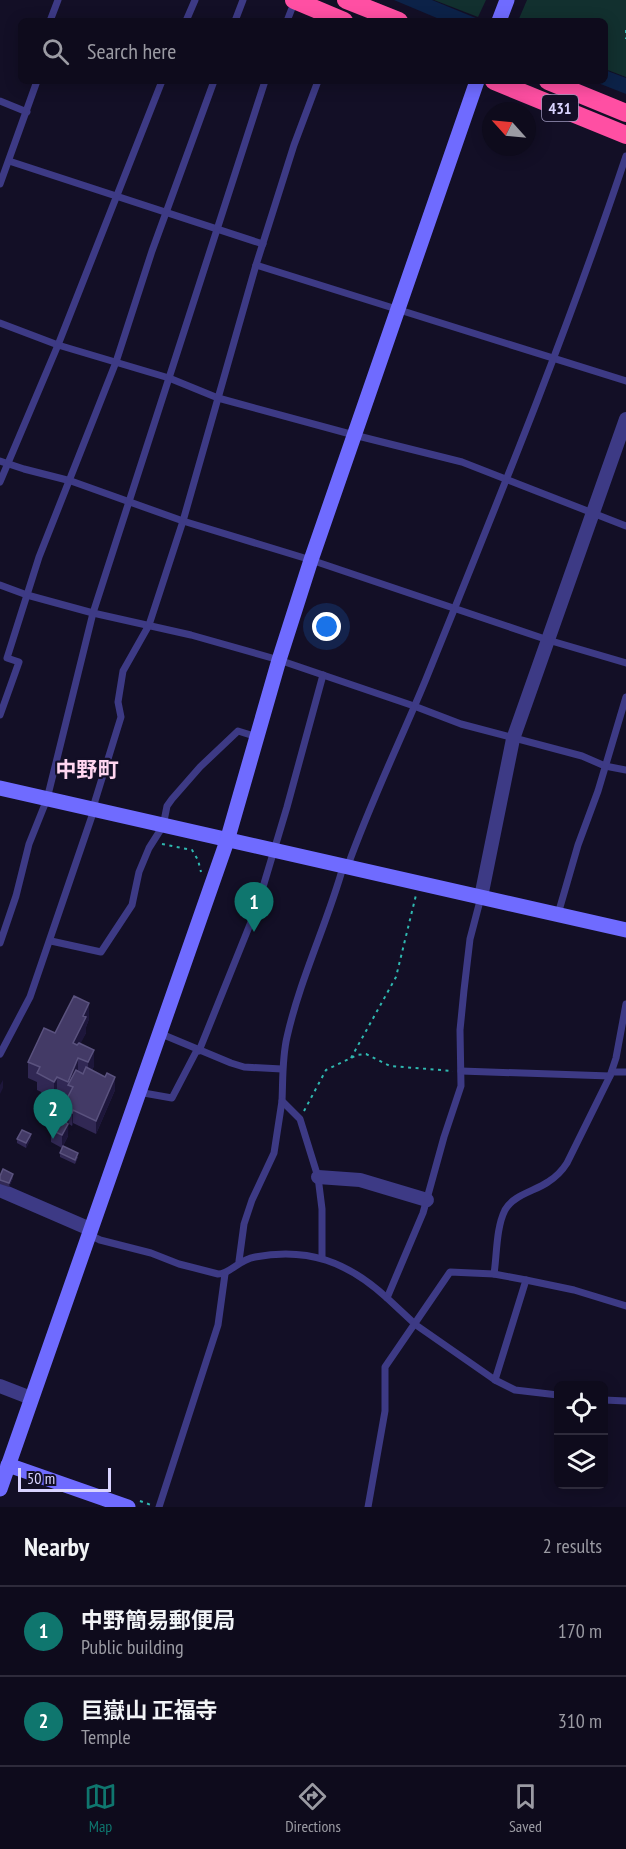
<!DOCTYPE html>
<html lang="en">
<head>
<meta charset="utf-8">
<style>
  :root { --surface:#0e0b1c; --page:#1c1929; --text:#f1f3f6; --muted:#9b9ba3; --line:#2e2b3b; --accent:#0f766e }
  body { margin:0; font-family:"PT Sans Narrow","Noto Sans JP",sans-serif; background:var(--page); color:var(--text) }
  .controls { position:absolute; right:18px; bottom:18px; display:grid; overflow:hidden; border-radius:9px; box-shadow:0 3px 15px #0003 }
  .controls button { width:54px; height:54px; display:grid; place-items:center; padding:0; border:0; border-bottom:2px solid var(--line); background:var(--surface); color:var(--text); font:30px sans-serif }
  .compass { position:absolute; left:482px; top:102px; width:54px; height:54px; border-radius:50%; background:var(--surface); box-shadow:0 3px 15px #0003; rotate:297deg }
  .scale { position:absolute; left:18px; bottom:15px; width:93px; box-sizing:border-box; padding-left:6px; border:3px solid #d9d4ff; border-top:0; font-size:16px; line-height:21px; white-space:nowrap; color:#d9d4ff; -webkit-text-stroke:4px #130f26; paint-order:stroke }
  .you { position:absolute; left:327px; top:627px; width:21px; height:21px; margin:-15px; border:4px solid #fff; border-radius:50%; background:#1a73e8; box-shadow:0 0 0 9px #1a73e833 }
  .badge { display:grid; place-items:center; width:39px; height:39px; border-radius:50%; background:var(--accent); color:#fff; font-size:20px; font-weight:700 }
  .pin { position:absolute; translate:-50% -50px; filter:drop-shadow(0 2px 3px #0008) }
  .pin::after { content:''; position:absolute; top:32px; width:21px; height:18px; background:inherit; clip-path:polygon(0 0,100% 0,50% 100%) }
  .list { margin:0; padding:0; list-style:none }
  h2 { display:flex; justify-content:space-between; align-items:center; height:78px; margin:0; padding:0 24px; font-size:26px }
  h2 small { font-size:20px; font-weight:400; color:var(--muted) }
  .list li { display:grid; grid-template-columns:39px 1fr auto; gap:18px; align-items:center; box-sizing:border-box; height:90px; padding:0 24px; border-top:2px solid var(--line) }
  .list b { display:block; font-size:22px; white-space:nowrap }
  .list p { margin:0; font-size:20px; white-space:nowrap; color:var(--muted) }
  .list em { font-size:20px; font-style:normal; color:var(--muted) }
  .icon { flex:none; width:33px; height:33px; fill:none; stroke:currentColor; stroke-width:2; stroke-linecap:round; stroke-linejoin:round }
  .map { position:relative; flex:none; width:626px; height:1507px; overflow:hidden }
  .search { position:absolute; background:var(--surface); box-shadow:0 3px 15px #0003; left:18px; right:18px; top:18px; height:66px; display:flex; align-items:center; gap:15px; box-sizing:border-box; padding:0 21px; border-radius:9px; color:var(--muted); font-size:22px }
  .sheet { height:258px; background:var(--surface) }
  nav { display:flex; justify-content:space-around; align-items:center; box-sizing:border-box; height:84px; border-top:2px solid var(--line); background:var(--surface); font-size:16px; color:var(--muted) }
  nav a { display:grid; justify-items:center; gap:3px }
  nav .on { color:var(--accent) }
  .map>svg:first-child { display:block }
  .green { fill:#12302f }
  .water { fill:#0c2248 }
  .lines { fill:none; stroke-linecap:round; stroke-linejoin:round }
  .path { stroke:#2fb8b0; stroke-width:2; stroke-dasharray:3 4.5; stroke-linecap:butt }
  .lane { stroke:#3d3a85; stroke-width:7 }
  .street { stroke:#3d3a85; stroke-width:14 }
  .secondary { stroke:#6f6bff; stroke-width:15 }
  .highway { stroke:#ff4fa3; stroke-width:18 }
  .wall { fill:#312854 }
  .shaded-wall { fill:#1d163a }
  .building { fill:#433a66; stroke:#5a527e; stroke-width:1.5 }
  .labels { text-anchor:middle; stroke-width:4.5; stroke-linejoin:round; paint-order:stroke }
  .shield { fill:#130f26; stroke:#9e99be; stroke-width:1.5 }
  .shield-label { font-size:16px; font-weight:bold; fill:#d9d4ff }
  .quarter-label { font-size:21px; font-weight:bold; fill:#ffd6f0; stroke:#130f26 }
</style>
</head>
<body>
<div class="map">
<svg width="626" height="1507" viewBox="0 0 626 1507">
  <rect width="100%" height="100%" fill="#130f26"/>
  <g class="green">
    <path d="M434 0H486L478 17Z"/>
    <path d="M527 0H626V77L605 69V21H518Z"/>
  </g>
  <g class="water">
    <path d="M394 0H432L483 21H444Z"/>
    <path d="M605 70 626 78V94L593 81H605Z"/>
  </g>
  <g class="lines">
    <g class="path">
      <path d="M626 30V39"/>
      <path d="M162 844 192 850 198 860 201 872"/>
      <path d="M351 1058 396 977 416 895"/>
      <path d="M304 1111 326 1070 357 1055 366 1054 390 1066 453 1071"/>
      <path d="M140 1501 151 1505"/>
    </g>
    <g class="lane">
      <path d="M50 21 58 0"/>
      <path d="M186 21 195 0"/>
      <path d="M235 21 243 0"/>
      <path d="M287 21 294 3"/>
      <path d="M0 101 27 112"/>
      <path d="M9 161 263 244"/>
      <path d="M0 184 37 81"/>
      <path d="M256 265 626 381"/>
      <path d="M0 323 58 345 169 378 218 398 354 435 462 462 626 526"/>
      <path d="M0 461 24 469 71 481 183 521 311 560 548 640 626 663"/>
      <path d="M0 482 58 345 162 81"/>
      <path d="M0 585 27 595 93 613 191 635 279 660 414 706 461 724 582 756 605 766 626 770"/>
      <path d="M0 715 19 662 7 658 39 557 116 362 152 251 214 81"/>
      <path d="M347 868C370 803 400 742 426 679 496 506 567 333 626 156"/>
      <path d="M481 897 470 939 464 990 460 1030 461 1086 444 1137 423 1213 387 1298 416 1325 495 1380 515 1390 558 1395"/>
      <path d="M558 914 578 845 598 791 626 697"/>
      <path d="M51 941 101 952 132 905 139 872 149 848 163 826 167 806 172 799 200 767 238 731 257 737"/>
      <path d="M0 943 16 896 29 844 47 799 93 613 265 81"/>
      <path d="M159 1033 231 1063 244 1067 282 1069"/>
      <path d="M199 1051 257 907 287 807 323 675"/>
      <path d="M0 1054 30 997 94 810 95 801 121 717 118 702 123 671 149 625 183 521 256 265 294 145 318 81"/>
      <path d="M461 1071 610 1076 616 1058 626 1004"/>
      <path d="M612 1072H626"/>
      <path d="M138 1092 172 1098 197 1050"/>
      <path d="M88 1234 100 1240 151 1253 179 1264 218 1274C230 1274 238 1260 255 1257 308 1247 348 1262 387 1298"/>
      <path d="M322 1257V1209L318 1177 300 1119 282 1101C283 1080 282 1058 287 1037 300 979 327 924 343 867"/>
      <path d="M239 1261 244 1224 252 1200 274 1153 282 1101"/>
      <path d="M494 1274 526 1280 495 1380"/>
      <path d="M526 1280 574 1290 626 1306"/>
      <path d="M604 1400 626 1401"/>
      <path d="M159 1507 218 1325 225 1274"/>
      <path d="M368 1507 385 1411V1367L450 1272 494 1274C497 1254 496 1228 505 1210 513 1195 535 1191 548 1182 556 1177 562 1171 567 1163L610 1076"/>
    </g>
    <g class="street">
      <path d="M481 897 513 739 626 419"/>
      <path d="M318 1177 360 1180 427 1200"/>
      <path d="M0 1190 90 1229"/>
      <path d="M0 1386 31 1398"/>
    </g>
    <g class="secondary">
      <path d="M499 21 507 0"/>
      <path d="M0 788 626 930"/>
      <path d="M8 1465 128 1507"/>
      <path d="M0 1489 227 841 279 660 311 560 477 81"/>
    </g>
    <g class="highway">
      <path d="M294 0 344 21"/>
      <path d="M346 0 399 21"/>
      <path d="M494 81 626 135"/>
      <path d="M548 81 626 113"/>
    </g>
  </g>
  <g class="wall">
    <path d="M89 1019 86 1027V1033L80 1043 94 1066 92 1070 115 1090 96 1134 73 1123 72 1126 69 1124 68 1126V1136L62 1148 51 1142V1130L62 1112V1108L67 1098 57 1093 54 1098 37 1090V1082L28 1078V1062L55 1033Z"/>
    <path d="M31 1138 26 1148 17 1143V1139Z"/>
    <path d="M60 1153 78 1157 75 1164 60 1157Z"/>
    <path d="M0 1176 13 1178 9 1187 0 1184Z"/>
  </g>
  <g class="shaded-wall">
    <path d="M89 1003V1019L86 1027V1033L73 1059V1043L83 1016Z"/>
    <path d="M94 1050V1066L88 1079V1062Z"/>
    <path d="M78 1058V1075L68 1085V1098V1082Z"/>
    <path d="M57 1077V1093L54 1098V1082Z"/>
    <path d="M115 1077V1090L96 1134V1121Z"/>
    <path d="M3 1080V1088L0 1094V1085Z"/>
    <path d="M73 1110V1123L72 1126V1113Z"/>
    <path d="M69 1111 68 1136 62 1148V1135L64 1121Z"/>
    <path d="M31 1134V1138L26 1148V1143Z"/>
    <path d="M13 1174V1178L9 1187V1183Z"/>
  </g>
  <g class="building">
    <path d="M74 996 89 1003 83 1016 86 1017 73 1043 77 1045 79 1043 94 1050 88 1062 78 1058 68 1082 57 1077 54 1082 37 1073 40 1067 28 1062 44 1028 55 1033Z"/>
    <path d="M86 1067 105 1077 107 1073 115 1077 96 1121 73 1110 72 1113 69 1111 64 1121 68 1124 62 1135 51 1130 64 1109 62 1108 73 1087 68 1085 76 1070 83 1074Z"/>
    <path d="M22 1130 31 1134 26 1143 17 1139Z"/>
    <path d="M63 1146 78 1153 75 1160 60 1153Z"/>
    <path d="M3 1169 13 1174 9 1183 0 1180V1176Z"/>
  </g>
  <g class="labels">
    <rect class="shield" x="542" y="95" width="36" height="26" rx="4.5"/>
    <g class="shield-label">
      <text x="560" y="114">431</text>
    </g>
    <g class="quarter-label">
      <text x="87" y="777">中野町</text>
    </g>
  </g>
</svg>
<div class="controls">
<button><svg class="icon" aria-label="locate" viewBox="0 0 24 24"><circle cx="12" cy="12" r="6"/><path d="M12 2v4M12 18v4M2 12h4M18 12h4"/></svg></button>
<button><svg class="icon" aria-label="layers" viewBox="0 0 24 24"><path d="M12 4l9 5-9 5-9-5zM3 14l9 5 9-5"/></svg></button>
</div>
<svg class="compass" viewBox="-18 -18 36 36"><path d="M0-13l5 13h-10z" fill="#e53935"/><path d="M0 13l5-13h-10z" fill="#9b9ba3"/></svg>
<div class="scale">50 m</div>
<div class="you"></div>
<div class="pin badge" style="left:254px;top:932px">1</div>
<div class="pin badge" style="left:53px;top:1139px">2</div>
<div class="search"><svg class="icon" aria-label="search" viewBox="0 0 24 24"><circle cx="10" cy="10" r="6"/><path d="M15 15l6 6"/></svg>Search here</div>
</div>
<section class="sheet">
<h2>Nearby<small>2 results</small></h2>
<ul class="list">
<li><span class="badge">1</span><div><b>中野簡易郵便局</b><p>Public building</p></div><em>170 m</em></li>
<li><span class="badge">2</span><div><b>巨嶽山 正福寺</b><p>Temple</p></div><em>310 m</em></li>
</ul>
</section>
<nav>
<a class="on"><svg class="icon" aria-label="map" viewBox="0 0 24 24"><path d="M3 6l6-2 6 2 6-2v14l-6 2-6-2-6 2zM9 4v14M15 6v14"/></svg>Map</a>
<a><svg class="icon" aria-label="directions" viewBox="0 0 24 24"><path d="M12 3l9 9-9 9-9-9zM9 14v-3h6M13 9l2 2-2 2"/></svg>Directions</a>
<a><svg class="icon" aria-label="saved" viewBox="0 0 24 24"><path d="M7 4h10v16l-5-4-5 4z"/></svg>Saved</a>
</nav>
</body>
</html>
